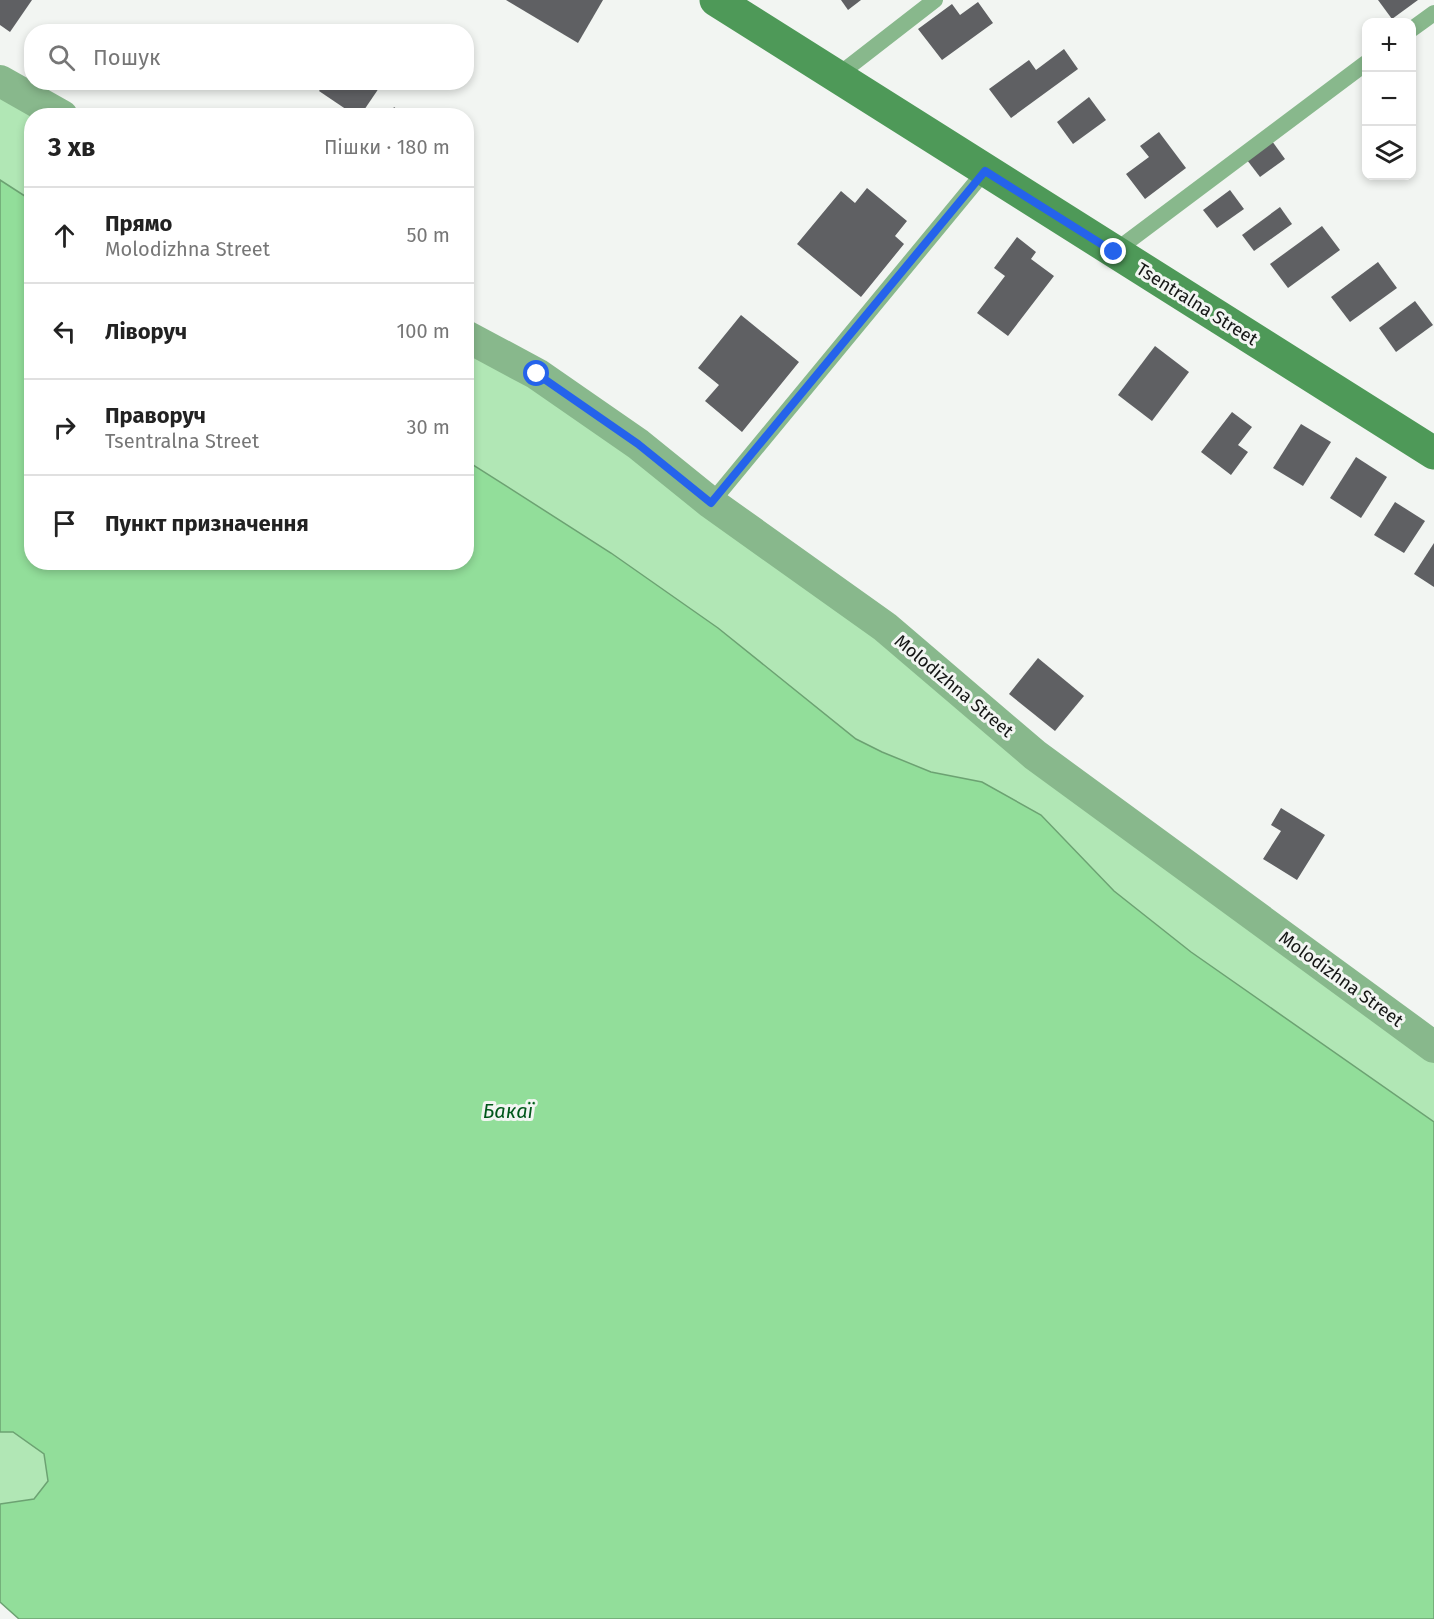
<!DOCTYPE html>
<html lang="uk">
<head>
<meta charset="utf-8">
<style>
  :root { --surface:#fff; --page:#f6f6f6; --text:#222; --muted:#767676; --line:#e0e0e0 }
  body { margin:0; font-family:"Fira Sans",sans-serif; background:var(--page); color:var(--text) }
  .controls { position:absolute; right:18px; top:18px; display:grid; overflow:hidden; border-radius:12px; box-shadow:0 3px 9px #0003 }
  .controls button { width:54px; height:54px; display:grid; place-items:center; padding:0; border:0; border-bottom:2px solid var(--line); background:var(--surface); color:var(--text); font:30px sans-serif }
  .stop { position:absolute; width:18px; height:18px; margin:-14px; border:4px solid #2563eb; border-radius:50%; background:#fff }
  .stop.end { background:#2563eb; border-color:#fff; box-shadow:0 2px 6px #0008 }
  .list { margin:0; padding:0; list-style:none }
  h2 { display:flex; justify-content:space-between; align-items:center; height:78px; margin:0; padding:0 24px; font-size:26px }
  h2 small { font-size:20px; font-weight:400; color:var(--muted) }
  .list li { display:grid; grid-template-columns:39px 1fr auto; gap:18px; align-items:center; box-sizing:border-box; height:96px; padding:0 24px; border-top:2px solid var(--line) }
  .list b { display:block; font-size:22px; white-space:nowrap }
  .list p { margin:0; font-size:20px; white-space:nowrap; color:var(--muted) }
  .list em { font-size:20px; font-style:normal; color:var(--muted) }
  .icon { flex:none; width:33px; height:33px; fill:none; stroke:currentColor; stroke-width:2; stroke-linecap:round; stroke-linejoin:round }
  .map { position:relative; flex:none; width:1434px; height:1619px; overflow:hidden }
  .search { position:absolute; background:var(--surface); box-shadow:0 3px 9px #0003; left:24px; top:24px; width:450px; height:66px; display:flex; align-items:center; gap:15px; box-sizing:border-box; padding:0 21px; border-radius:24px; color:var(--muted); font-size:22px }
  .panel { position:absolute; background:var(--surface); box-shadow:0 3px 9px #0003; left:24px; top:108px; width:450px; height:462px; border-radius:24px }
  .map>svg:first-child { display:block }
  .green { fill:#b1e7b5 }
  .water { fill:#92de9a; stroke:#6ca272; stroke-width:1.5 }
  .building { fill:#5f6063 }
  .lines { fill:none; stroke-linecap:round; stroke-linejoin:round }
  .lane { stroke:#88b88c; stroke-width:16 }
  .street { stroke:#88b88c; stroke-width:32 }
  .secondary { stroke:#4e9958; stroke-width:33 }
  .route { stroke:#2563eb; stroke-width:8 }
  .labels { text-anchor:middle; stroke-width:6; stroke-linejoin:round; paint-order:stroke }
  .street-label { font-size:18px; fill:#151615; stroke:#f2f5f2 }
  .water-label { font-size:20px; font-style:italic; fill:#00571a; stroke:#f2f5f2 }
</style>
</head>
<body>
<div class="map">
<svg width="1434" height="1619" viewBox="0 0 1434 1619">
  <rect width="100%" height="100%" fill="#f2f5f2"/>
  <g class="green">
    <path d="M0 81 32 116 31 200 0 180Z"/>
    <path d="M466 336 1434 1047V1122L1191 952 1114 891 982 782 931 772 882 752 856 739 718 628 611 553 467 461Z"/>
    <path d="M0 1432H13L44 1454 48 1481 34 1499 0 1504Z"/>
  </g>
  <path class="water" d="M0 180 31 200 32 562H466L467 461 611 553 718 628 856 739 882 752 931 772 982 782 1041 815 1114 891 1191 952 1434 1122V1619H19L0 1602V1504L34 1499 48 1481 44 1454 13 1432H0Z"/>
  <g class="building">
    <path d="M0 0H32L10 32 0 25Z"/>
    <path d="M506 0H603L578 43Z"/>
    <path d="M841 0H861L848 10Z"/>
    <path d="M1378 0H1418L1392 19Z"/>
    <path d="M978 2 993 23 942 60 918 29 952 4 960 15Z"/>
    <path d="M1064 49 1078 69 1011 118 989 89 1029 60 1036 70Z"/>
    <path d="M325 82H371L379 88 360 116H356L319 91Z"/>
    <path d="M1089 97 1106 120 1073 144 1057 122Z"/>
    <path d="M394 107 406 116H389Z"/>
    <path d="M1159 132 1186 168 1145 199 1126 174 1149 157 1140 146Z"/>
    <path d="M1272 141 1285 159 1260 177 1247 160Z"/>
    <path d="M867 188 907 221 895 236 904 244 861 297 797 244 841 191 855 203Z"/>
    <path d="M1230 190 1244 209 1217 228 1203 210Z"/>
    <path d="M1280 207 1292 224 1254 251 1242 235Z"/>
    <path d="M1322 226 1340 250 1288 288 1270 264Z"/>
    <path d="M1017 237 1036 252 1031 259 1054 276 1008 336 977 313 1005 276 994 268Z"/>
    <path d="M1378 262 1397 288 1350 322 1331 297Z"/>
    <path d="M1415 301 1433 325 1396 352 1379 328Z"/>
    <path d="M741 315 799 362 742 432 705 401 719 385 698 368Z"/>
    <path d="M1155 346 1189 372 1152 421 1118 395Z"/>
    <path d="M1232 412 1252 427 1238 445 1248 452 1231 475 1201 452Z"/>
    <path d="M1301 424 1331 442 1303 486 1273 468Z"/>
    <path d="M1356 457 1387 477 1361 518 1330 498Z"/>
    <path d="M1395 502 1425 521 1404 553 1374 535Z"/>
    <path d="M1434 543V587L1414 574Z"/>
    <path d="M1038 658 1084 696 1055 731 1009 694Z"/>
    <path d="M1281 808 1325 835 1297 880 1263 859 1281 831 1271 825Z"/>
  </g>
  <g class="lines">
    <g class="lane">
      <path d="M1412 29 1434 13"/>
      <path d="M837 76 935 0"/>
      <path d="M1114 252 1366 63"/>
      <path d="M711 503 985 171"/>
    </g>
    <g class="street">
      <path d="M0 81 62 116"/>
      <path d="M466 336 537 374 638 444 711 503 885 627 1035 755 1434 1047"/>
    </g>
    <path class="secondary" d="M716 0 1434 453"/>
  </g>
  <g class="lines">
    <path class="route" d="M537 374 638 444 711 503 985 171 1114 252"/>
  </g>
  <g class="labels">
    <g class="street-label">
      <text transform="translate(1197 304) rotate(32)" y="6">Tsentralna Street</text>
      <text transform="translate(954 686) rotate(40)" y="6">Molodizhna Street</text>
      <text transform="translate(1341 979) rotate(36)" y="6">Molodizhna Street</text>
    </g>
    <g class="water-label">
      <text x="508" y="1118">Бакаї</text>
    </g>
  </g>
</svg>
<div class="controls">
<button>+</button>
<button>−</button>
<button><svg class="icon" aria-label="layers" viewBox="0 0 24 24"><path d="M12 4l9 5-9 5-9-5zM3 14l9 5 9-5"/></svg></button>
</div>
<div class="stop" style="left:537px;top:374px"></div>
<div class="stop end" style="left:1114px;top:252px"></div>
<div class="search"><svg class="icon" aria-label="search" viewBox="0 0 24 24"><circle cx="10" cy="10" r="6"/><path d="M15 15l6 6"/></svg>Пошук</div>
<section class="panel">
<h2>3 хв<small>Пішки · 180 m</small></h2>
<ul class="list">
<li><svg class="icon" aria-label="ahead" viewBox="0 0 24 24"><path d="M12 20V5M6 11l6-6 6 6"/></svg><div><b>Прямо</b><p>Molodizhna Street</p></div><em>50 m</em></li>
<li><svg class="icon" aria-label="left" viewBox="0 0 24 24"><path d="M17 20v-9H6M10 6l-5 5 5 5"/></svg><div><b>Ліворуч</b></div><em>100 m</em></li>
<li><svg class="icon" aria-label="right" viewBox="0 0 24 24"><path d="M7 20v-9h11M14 6l5 5-5 5"/></svg><div><b>Праворуч</b><p>Tsentralna Street</p></div><em>30 m</em></li>
<li><svg class="icon" aria-label="arrive" viewBox="0 0 24 24"><path d="M6 21V4h12l-3 4 3 4H6"/></svg><div><b>Пункт призначення</b></div></li>
</ul>
</section>
</div>
</body>
</html>
